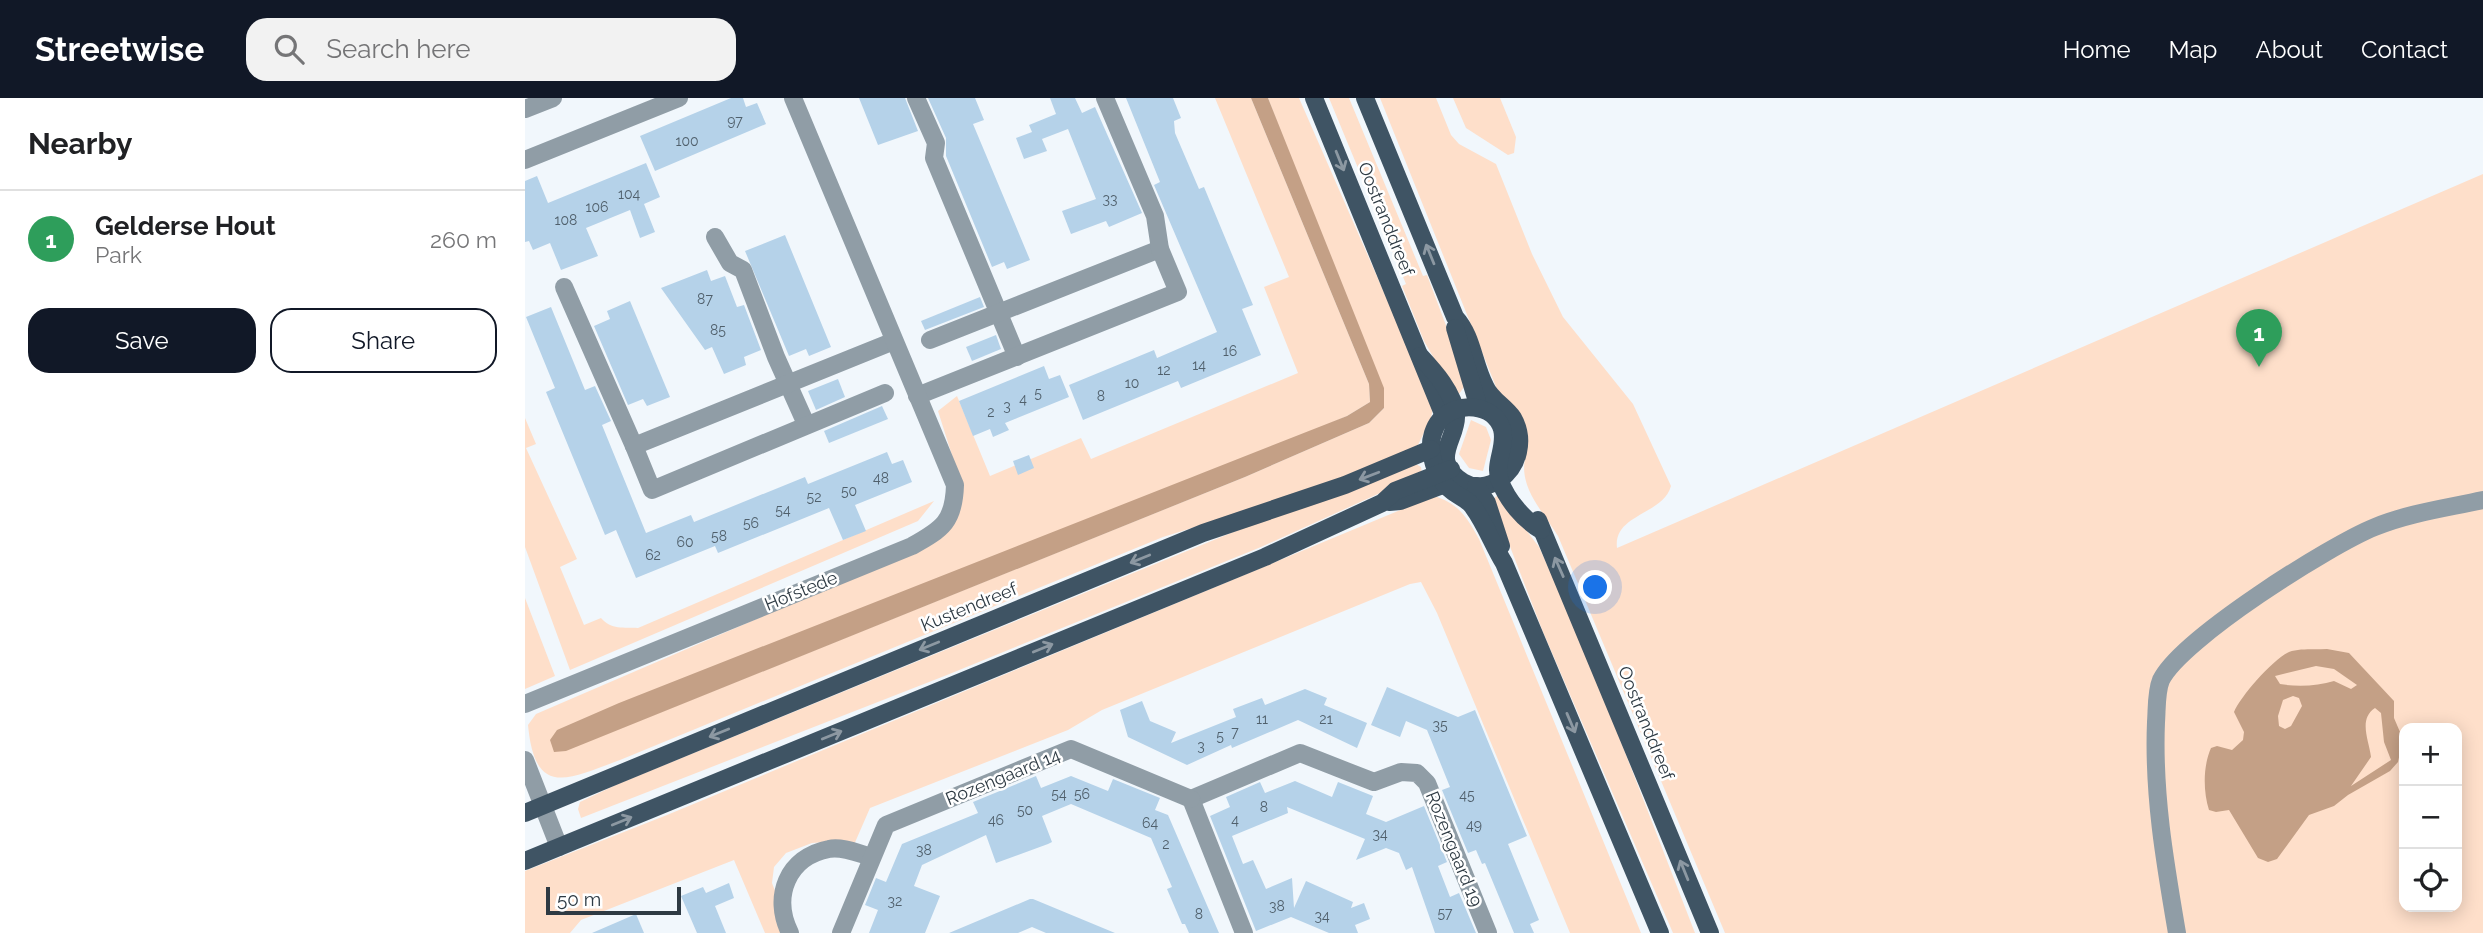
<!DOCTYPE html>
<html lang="en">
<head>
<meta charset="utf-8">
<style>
  :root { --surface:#fff; --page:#f2f2f2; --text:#202124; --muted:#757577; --line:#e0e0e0; --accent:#111827 }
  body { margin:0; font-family:Raleway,sans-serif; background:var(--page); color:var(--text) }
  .controls { position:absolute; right:21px; bottom:21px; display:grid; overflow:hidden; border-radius:14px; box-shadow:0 4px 18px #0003 }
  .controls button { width:63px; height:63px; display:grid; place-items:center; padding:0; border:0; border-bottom:2px solid var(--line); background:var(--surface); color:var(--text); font:35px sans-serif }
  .scale { position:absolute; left:21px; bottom:18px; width:135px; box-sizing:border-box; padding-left:7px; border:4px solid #2e3a43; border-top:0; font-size:19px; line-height:24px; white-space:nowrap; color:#2e3a43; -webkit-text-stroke:5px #fff; paint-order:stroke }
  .you { position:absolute; left:1071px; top:490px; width:24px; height:24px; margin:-18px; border:5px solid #fff; border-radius:50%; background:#1a73e8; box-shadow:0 0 0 10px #1a73e833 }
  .badge { display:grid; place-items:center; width:46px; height:46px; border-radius:50%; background:var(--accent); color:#fff; font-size:23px; font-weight:700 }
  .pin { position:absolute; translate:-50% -58px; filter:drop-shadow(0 2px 4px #0008) }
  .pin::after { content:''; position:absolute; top:37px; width:24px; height:21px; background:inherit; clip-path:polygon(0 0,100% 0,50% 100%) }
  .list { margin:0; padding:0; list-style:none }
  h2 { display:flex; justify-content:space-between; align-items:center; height:91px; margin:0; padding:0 28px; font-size:30px }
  h2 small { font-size:23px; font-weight:400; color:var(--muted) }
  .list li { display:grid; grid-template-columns:46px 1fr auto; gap:21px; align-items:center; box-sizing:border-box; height:98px; padding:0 28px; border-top:2px solid var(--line) }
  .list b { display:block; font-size:26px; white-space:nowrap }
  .list p { margin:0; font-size:23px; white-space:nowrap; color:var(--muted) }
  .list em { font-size:23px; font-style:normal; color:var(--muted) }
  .actions { display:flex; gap:14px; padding:21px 28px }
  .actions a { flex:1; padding:16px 0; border:2px solid var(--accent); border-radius:21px; text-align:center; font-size:24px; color:var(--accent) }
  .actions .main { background:var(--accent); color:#fff }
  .icon { flex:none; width:38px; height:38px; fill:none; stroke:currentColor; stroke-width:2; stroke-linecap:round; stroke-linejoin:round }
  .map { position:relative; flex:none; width:1958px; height:835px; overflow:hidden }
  header { display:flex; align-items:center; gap:42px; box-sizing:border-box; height:98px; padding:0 35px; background:var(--accent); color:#fff }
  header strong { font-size:33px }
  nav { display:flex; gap:38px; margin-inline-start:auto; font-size:24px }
  .search { width:490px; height:63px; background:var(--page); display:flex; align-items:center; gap:18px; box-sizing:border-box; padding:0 24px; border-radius:21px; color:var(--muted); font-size:26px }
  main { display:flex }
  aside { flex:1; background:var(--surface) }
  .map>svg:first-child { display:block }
  .green { fill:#fedfca; fill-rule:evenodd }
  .water { fill:#c4a086; fill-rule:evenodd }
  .building { fill:#b5d2e9 }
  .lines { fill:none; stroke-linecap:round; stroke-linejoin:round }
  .minor { stroke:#909da6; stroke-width:18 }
  .major { stroke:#3f5464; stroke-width:18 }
  .oneway { stroke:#8c98a2 }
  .labels { text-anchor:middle; stroke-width:5; stroke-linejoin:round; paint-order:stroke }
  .number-label { font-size:14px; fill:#50606c }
  .street-label { font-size:18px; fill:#2e3a43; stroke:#fff }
</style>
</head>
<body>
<header>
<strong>Streetwise</strong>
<div class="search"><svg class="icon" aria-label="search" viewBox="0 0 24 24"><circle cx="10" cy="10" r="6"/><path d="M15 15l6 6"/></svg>Search here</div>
<nav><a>Home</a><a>Map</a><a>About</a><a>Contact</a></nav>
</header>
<main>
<aside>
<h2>Nearby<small></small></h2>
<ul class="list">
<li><span class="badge" style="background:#2e9e5b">1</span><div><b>Gelderse Hout</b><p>Park</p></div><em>260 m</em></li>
</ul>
<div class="actions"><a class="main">Save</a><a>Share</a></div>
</aside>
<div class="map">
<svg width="1958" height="835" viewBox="0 0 1958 835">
  <rect width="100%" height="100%" fill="#f1f7fc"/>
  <g class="green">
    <path d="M690 0H726L844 286 845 304 822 318 74 639 720 379 844 325 859 310 743 0H774L902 293 908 310 906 320 892 349 804 387 638 439 95 662C43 681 10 701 3 627L11 616 410 444 432 373 413 313 432 298 465 378 556 340 566 361 773 275 739 189 764 179Z"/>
    <path d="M804 0H824L898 178 902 177 925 238 939 289 934 296 928 293 899 243 877 188 881 186Z"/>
    <path d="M855 0H911L926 37 934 46 971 66 1007 156 1038 219 1108 306 1146 388C1138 417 1088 416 1092 450L1958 76V835H1200L1033 438C1019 415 994 390 1000 361ZM1879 630H1932V809H1879Z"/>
    <path d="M928 0H975L991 39 989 55 983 57 941 30Z"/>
    <path d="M0 320 11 346 1 350 52 461 35 469 59 527 76 520C86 532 99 529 113 530L409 403 393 423 45 572 0 449Z"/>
    <path d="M946 322 961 329 966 342 958 373 944 370 934 356Z"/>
    <path d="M891 366 896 369 897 376 736 449 422 577 56 720 53 711 55 704 93 686 728 426Z"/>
    <path d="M974 396 1014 449 1055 538 1170 835H1148L1018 534 967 402Z"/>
    <path d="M909 398C933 405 942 419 954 441L1116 835H1045L912 515 896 484 885 486 577 612 543 632 345 710 328 749 300 744 287 745 261 755 249 769 247 785 266 835H240L209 762 56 822 45 835H0V773L142 717Z"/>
    <path d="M0 500 30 578 0 591Z"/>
  </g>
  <g class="water">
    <path d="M726 0H743L859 290V310L844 325 720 379 41 653 29 654 25 642 32 632 94 605 822 318 845 304 844 286Z"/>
    <path d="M1802 551 1824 555 1869 603V620L1878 641 1873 664 1865 673 1823 697 1809 708 1784 717 1752 761 1743 764 1733 760 1704 712 1691 714 1684 712C1678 693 1678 668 1686 650L1692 648 1707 652 1718 642 1719 634 1709 614C1715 599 1748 561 1764 554 1775 550 1790 552 1802 551ZM1791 568 1809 571 1832 587 1826 591 1809 583C1793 588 1772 589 1755 586L1750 578ZM1768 598 1774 600 1777 608 1766 628 1760 631 1754 628 1753 618 1758 602ZM1850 610 1856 615 1859 644 1866 662 1826 688 1846 659C1844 642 1833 621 1850 610Z"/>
  </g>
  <g class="building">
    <path d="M206 0H218L221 9 232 5 241 26 130 73 115 38Z"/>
    <path d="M334 0H380L393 33 353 47Z"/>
    <path d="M403 0H450L459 22 448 26 505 162 482 171 479 164 467 169 421 58V40Z"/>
    <path d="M525 0H550L557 15 570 9 617 115 584 129 581 123 546 136 537 113 571 101 543 31 517 41 522 53 499 61 491 40 507 34 504 27 531 16Z"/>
    <path d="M601 0H648L656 20 649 23 650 35 674 91 679 89 728 207 717 211 736 257 656 290 653 283 558 322 544 287 629 252 632 260 692 234 629 87 635 84Z"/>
    <path d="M121 65 135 99 119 106 130 134 115 140 105 112 61 130 73 158 36 172 25 145 8 152 4 143 0 144V83L12 78 23 105Z"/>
    <path d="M260 137 306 249 284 258 281 251 264 258 220 153Z"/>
    <path d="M182 172 186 183 200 178 212 209 219 207 236 252 219 259 221 267 199 276 187 249 180 252 136 190Z"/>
    <path d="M455 199 459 209 400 232 396 223Z"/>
    <path d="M105 203 145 299 122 308 118 301 103 307 69 228 85 221 82 213Z"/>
    <path d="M26 209 60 292 70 288 86 323 77 327 121 435 166 417 169 424 280 379 283 386 362 354 367 366 378 362 387 384 330 407 341 433 318 442 304 410 193 455 190 448 111 480 91 432 80 437 21 294 30 290 1 219Z"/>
    <path d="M471 237 476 251 447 263 441 249Z"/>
    <path d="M519 268 524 281 535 277 544 299 480 325 484 332 468 339 465 331 448 338 434 303Z"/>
    <path d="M313 281 320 299 291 312 283 293Z"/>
    <path d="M357 308 363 321 304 345 299 333Z"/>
    <path d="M504 357 509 370 493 377 488 363Z"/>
    <path d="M862 589 933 619 950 612 1002 738 983 746 1014 822 1005 826 1009 835H989L960 765 957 766 951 752 943 755 917 692 925 689 902 632 881 623 875 639 846 627Z"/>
    <path d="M780 591 802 600 799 607 842 625 832 650 773 622 707 650 706 647 662 667 603 639 595 612 617 603 625 623 651 634 646 645 711 619 708 611 737 600 740 607Z"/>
    <path d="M511 678 516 690 546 678 583 693 588 681 635 700 630 712 643 717 694 835H664L660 826H657L642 791 647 789 626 740 546 706 517 718 527 744 523 746 471 765 461 737 397 767 389 788 415 798 400 835H344L353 812 340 807 351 780 361 784 377 746 453 715 448 704Z"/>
    <path d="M770 683 807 699 813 684 848 698 841 716 861 724 899 708 922 764 913 768 925 799 934 795 951 835H910L887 769 881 772 874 755 861 750 831 762 840 741 762 709 763 715 707 738 718 766 728 762 741 791 767 780 769 810 781 783 828 804 826 810 839 805 845 821 830 827 833 835H804L766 819 731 833 685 718 705 709 701 699 735 684 740 695Z"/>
    <path d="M204 785 209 800 190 808 201 835H172L156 798 178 789 181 795Z"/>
    <path d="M505 801H508L590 835H521L507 829 493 835H424Z"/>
    <path d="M111 816 119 835H67Z"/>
  </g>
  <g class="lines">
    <g class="minor">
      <path d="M391 0 411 45 409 60 492 259"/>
      <path d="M0 11 28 0"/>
      <path d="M0 62 154 0"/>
      <path d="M190 139 205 165 218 172 251 259 281 326"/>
      <path d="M39 189 109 348"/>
      <path d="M405 242 635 151"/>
      <path d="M360 295 127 392 109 348 369 243"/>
      <path d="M392 298 653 194 635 151 630 118 580 0"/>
      <path d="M0 606 387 448C418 431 429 423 430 387L268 0"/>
      <path d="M0 662 34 749"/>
      <path d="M666 701 775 655 849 684 876 674 892 675 902 685 963 835"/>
      <path d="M666 701 719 835"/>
      <path d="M265 835C247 799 262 759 304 751 317 748 335 756 347 759"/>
      <path d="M316 835 361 727 546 651 666 701"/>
      <path d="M1652 835C1640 765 1628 696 1631 624 1632 611 1631 594 1636 582 1656 541 1805 447 1850 429 1884 415 1922 410 1958 402"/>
    </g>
    <g class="major">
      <path d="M789 0 919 318"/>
      <path d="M840 0 930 219C948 239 948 265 960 288 966 302 980 308 988 320 1000 341 994 369 974 382 963 389 949 391 938 384 903 362 933 340 931 317 929 295 909 273 895 258"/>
      <path d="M930 230 954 310"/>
      <path d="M951 388 962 405 976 448"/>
      <path d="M864 404 875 403 920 386"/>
      <path d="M1013 422 1185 835"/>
      <path d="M1016 432C999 422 982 402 975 383 968 366 982 349 977 331 969 306 932 302 915 322 909 329 905 341 906 352 908 368 913 383 927 393 934 399 943 401 948 409 960 425 968 447 979 465L1135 835"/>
      <path d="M0 715 678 435 820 387 906 351"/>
      <path d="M0 763 740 459 857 405 870 393 926 371"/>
    </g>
  </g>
  <defs><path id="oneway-shaft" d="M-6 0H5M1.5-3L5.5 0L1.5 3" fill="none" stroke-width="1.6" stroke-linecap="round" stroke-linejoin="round" transform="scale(1.75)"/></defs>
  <g class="oneway">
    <use href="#oneway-shaft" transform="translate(815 63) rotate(68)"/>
    <use href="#oneway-shaft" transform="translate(905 156) rotate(-112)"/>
    <use href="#oneway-shaft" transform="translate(844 378) rotate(159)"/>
    <use href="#oneway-shaft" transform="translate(615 461) rotate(158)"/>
    <use href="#oneway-shaft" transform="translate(1034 469) rotate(-114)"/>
    <use href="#oneway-shaft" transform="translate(404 548) rotate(158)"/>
    <use href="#oneway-shaft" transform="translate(518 550) rotate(-22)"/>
    <use href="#oneway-shaft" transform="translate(1046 625) rotate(67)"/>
    <use href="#oneway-shaft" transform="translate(194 635) rotate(158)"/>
    <use href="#oneway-shaft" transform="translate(307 637) rotate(-22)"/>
    <use href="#oneway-shaft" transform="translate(97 723) rotate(-22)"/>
    <use href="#oneway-shaft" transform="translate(1159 772) rotate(-112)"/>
  </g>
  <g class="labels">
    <g class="number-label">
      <text x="210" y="28">97</text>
      <text x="162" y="48">100</text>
      <text x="104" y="101">104</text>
      <text x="585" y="106">33</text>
      <text x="72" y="114">106</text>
      <text x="41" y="127">108</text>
      <text x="180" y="206">87</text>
      <text x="193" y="237">85</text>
      <text x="705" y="258">16</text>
      <text x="674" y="272">14</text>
      <text x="639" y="277">12</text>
      <text x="607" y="290">10</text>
      <text x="513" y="300">5</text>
      <text x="576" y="303">8</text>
      <text x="498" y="306">4</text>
      <text x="482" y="313">3</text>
      <text x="466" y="319">2</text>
      <text x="356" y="385">48</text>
      <text x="324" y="398">50</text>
      <text x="289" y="404">52</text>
      <text x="258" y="417">54</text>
      <text x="226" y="430">56</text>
      <text x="194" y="443">58</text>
      <text x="160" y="449">60</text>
      <text x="128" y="462">62</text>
      <text x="737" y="626">11</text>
      <text x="801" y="626">21</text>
      <text x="915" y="632">35</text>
      <text x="710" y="639">7</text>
      <text x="695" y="643">5</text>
      <text x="676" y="653">3</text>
      <text x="534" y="701">54</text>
      <text x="557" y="701">56</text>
      <text x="942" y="702">45</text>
      <text x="739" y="714">8</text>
      <text x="500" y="717">50</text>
      <text x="471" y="727">46</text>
      <text x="710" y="727">4</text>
      <text x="625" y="730">64</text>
      <text x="949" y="732">49</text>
      <text x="855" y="741">34</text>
      <text x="641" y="751">2</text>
      <text x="399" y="757">38</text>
      <text x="370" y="808">32</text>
      <text x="752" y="813">38</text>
      <text x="920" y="820">57</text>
      <text x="674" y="821">8</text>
      <text x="797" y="823">34</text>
    </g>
    <g class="street-label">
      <text transform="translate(861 121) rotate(68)" y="6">Oostranddreef</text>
      <text transform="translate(276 493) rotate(-22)" y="6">Hofstede</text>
      <text transform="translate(444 509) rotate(-22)" y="6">Kustendreef</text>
      <text transform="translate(1121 625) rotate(68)" y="6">Oostranddreef</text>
      <text transform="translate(478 679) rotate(-22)" y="6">Rozengaard 14</text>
      <text transform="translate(929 751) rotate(68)" y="6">Rozengaard 19</text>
    </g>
  </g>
</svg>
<div class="controls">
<button>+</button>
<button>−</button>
<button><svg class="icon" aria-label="locate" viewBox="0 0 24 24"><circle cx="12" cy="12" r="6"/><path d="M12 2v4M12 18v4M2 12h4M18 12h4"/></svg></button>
</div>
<div class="scale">50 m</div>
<div class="you"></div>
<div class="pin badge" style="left:1734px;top:269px;background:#2e9e5b">1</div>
</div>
</main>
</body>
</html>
